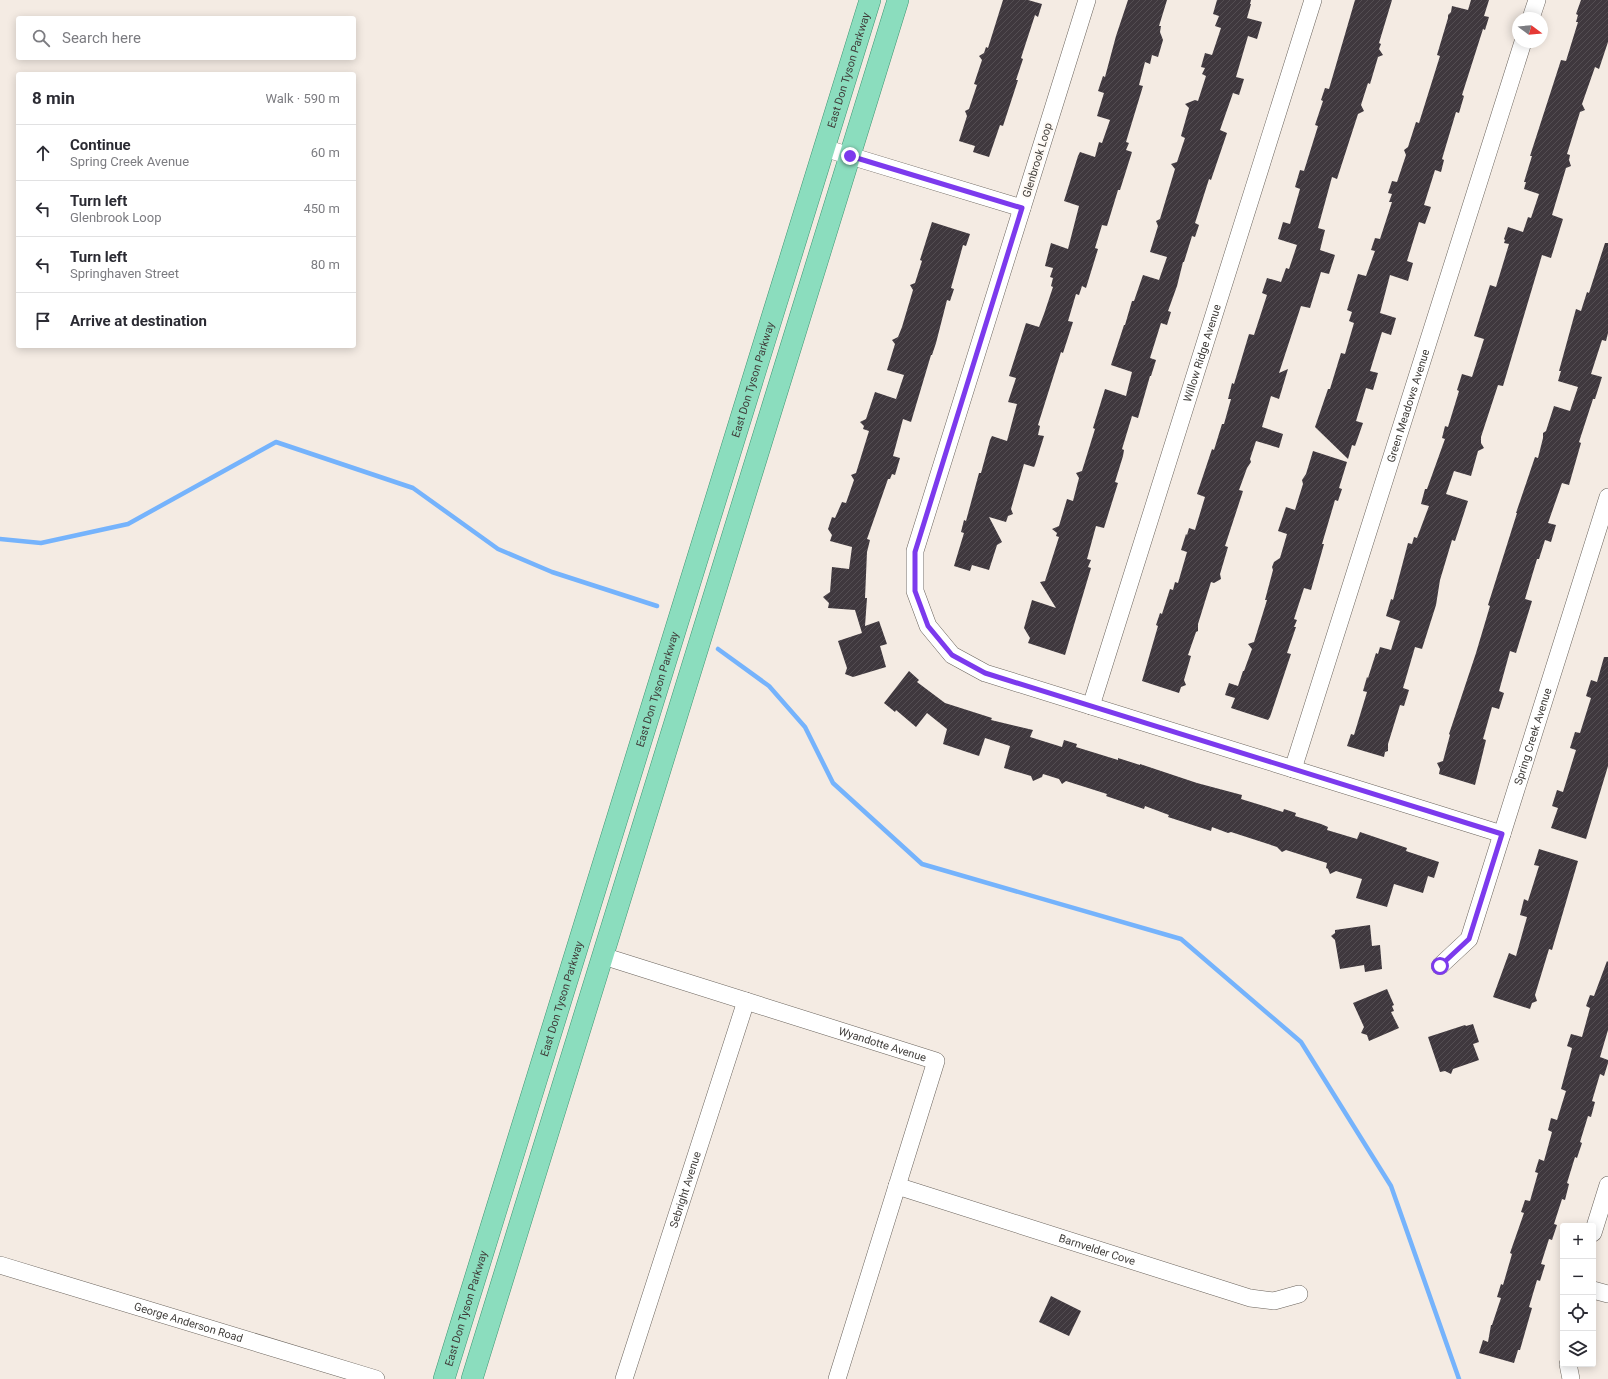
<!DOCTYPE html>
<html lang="en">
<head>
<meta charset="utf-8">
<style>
  :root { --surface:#fff; --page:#f7f7f7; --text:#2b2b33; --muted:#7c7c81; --line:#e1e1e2 }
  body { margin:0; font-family:Roboto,sans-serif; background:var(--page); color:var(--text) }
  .controls { position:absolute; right:12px; bottom:12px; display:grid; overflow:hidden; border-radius:4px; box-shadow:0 2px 10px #0003 }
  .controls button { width:36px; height:36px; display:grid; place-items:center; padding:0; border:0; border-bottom:1px solid var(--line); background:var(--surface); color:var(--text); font:20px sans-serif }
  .compass { position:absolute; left:1512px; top:12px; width:36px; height:36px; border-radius:50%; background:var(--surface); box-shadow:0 2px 10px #0003; rotate:106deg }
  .stop { position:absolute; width:12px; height:12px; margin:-9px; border:3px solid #7c3aed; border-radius:50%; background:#fff }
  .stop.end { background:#7c3aed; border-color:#fff; box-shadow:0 1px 4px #0008 }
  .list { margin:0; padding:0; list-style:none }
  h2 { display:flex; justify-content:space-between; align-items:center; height:52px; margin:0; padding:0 16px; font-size:17px }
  h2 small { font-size:13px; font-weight:400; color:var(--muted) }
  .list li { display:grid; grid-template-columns:26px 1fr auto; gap:12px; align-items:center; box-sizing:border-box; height:56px; padding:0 16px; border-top:1px solid var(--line) }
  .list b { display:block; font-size:15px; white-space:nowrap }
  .list p { margin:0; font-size:13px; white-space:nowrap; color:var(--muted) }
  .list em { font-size:13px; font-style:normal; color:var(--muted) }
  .icon { flex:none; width:22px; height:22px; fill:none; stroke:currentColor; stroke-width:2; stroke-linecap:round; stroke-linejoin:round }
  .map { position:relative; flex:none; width:1608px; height:1379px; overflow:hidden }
  .search { position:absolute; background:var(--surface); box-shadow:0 2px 10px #0003; left:16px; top:16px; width:340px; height:44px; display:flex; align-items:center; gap:10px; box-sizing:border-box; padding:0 14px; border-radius:4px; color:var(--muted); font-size:15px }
  .panel { position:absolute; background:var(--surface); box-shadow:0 2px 10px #0003; left:16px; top:72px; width:340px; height:276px; border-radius:4px }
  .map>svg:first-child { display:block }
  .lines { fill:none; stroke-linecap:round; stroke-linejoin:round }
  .stream { stroke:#75b3fc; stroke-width:4.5 }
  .building { fill:url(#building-hatch) }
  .minor-casing { stroke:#6a635c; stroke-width:18 }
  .major-casing { stroke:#3e9673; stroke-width:22 }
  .minor { stroke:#fff; stroke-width:17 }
  .major { stroke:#8bddbe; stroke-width:21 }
  .route { stroke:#7c3aed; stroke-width:5 }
  .labels { text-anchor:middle; stroke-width:4; stroke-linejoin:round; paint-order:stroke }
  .street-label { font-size:11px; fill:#3f3c39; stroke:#fef9f4 }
</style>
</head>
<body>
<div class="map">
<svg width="1608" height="1379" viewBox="0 0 1608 1379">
  <defs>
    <pattern id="building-hatch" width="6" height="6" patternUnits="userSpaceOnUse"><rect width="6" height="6" fill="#3f383e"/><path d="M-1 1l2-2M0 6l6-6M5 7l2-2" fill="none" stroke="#534d52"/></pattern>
  </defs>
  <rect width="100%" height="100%" fill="#f4ebe3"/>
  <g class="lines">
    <g class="stream">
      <path d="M0 539 41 543 128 524 276 442 413 488 498 549 552 572 657 606"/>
      <path d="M718 649 769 686 805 727 833 783 922 864 1181 939 1301 1042 1391 1186 1459 1379"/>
    </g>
  </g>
  <g class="building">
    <path d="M1003 0H1028L1042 4 1038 17 1035 15 1021 58 1023 59 1016 80H1018L1003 126 1000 125 989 157 973 152 975 146 959 141 967 116 965 111 969 109 977 85 974 84 982 60 979 56 984 53 986 47 988 48Z"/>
    <path d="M1128 0H1167L1159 26H1161L1160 32 1163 40 1158 57 1152 55 1150 64 1145 62 1139 85 1143 86 1126 142 1129 143 1126 150 1132 152 1120 190H1118L1107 226 1102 225 1095 248 1098 249 1086 288 1082 286 1079 295 1076 294 1068 321 1073 322 1063 353 1061 352 1038 425 1040 426 1038 435 1044 436 1035 465 1034 467 1024 464 1011 509 1013 514 1008 516 1006 522 989 517 1002 542 997 545 989 570 972 565 970 571 954 566 964 533 961 532 964 520 966 521 979 473H981L990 440 992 436 1007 441 1017 404 1008 402 1016 378 1009 376 1026 323 1039 327 1044 314 1053 287 1051 286 1053 278 1050 277 1053 268 1045 266 1051 243 1068 249 1079 206 1064 201 1078 156 1080 152 1095 157 1099 142 1102 143 1110 120 1097 116 1104 93 1098 91 1103 76 1105 77 1116 36Z"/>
    <path d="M1217 0H1251L1250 4H1251L1247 18 1262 22 1257 39 1248 36 1236 77 1244 79 1239 95 1233 93 1220 130 1227 133 1211 180 1209 179 1195 223 1199 225 1195 237 1192 236 1184 262H1183L1177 286 1168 311 1171 312 1167 325 1161 323 1150 358 1156 360 1151 376H1150L1138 418 1132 416 1122 449 1124 450 1123 456 1115 482 1118 483 1104 528 1096 526 1087 559 1091 560 1088 567 1091 568 1065 655 1028 643 1030 638 1024 628 1032 600 1056 608 1040 582 1045 581 1059 537 1056 536 1057 533 1052 529 1059 526 1067 499 1073 501 1079 478 1076 473 1082 471 1095 429 1093 428 1105 389 1126 396 1132 372 1111 365 1124 325H1125L1132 301H1134L1143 275 1159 280 1167 257 1150 252 1158 226 1156 221 1160 219 1175 169 1171 164 1177 162 1185 138 1181 136 1189 108 1185 104 1195 100 1198 101 1206 76 1202 74 1205 68 1201 67 1205 53 1212 55 1221 28 1215 26 1219 16 1213 14Z"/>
    <path d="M1355 0H1392L1379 43 1381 44 1379 49 1383 55 1378 57 1370 84 1368 83 1361 105 1364 111 1358 114 1337 179 1332 177 1318 228 1325 230 1320 250 1335 255 1329 274 1321 272 1310 308 1301 306 1279 373 1288 369 1279 399 1271 396 1262 427 1283 434 1279 448 1256 441 1250 459 1251 462 1247 468 1239 490 1243 491 1225 546 1228 547 1220 574 1221 579 1214 583 1211 582 1198 624V631L1196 632 1188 655 1191 656 1184 680 1186 685 1181 687 1179 693 1142 681 1158 626 1156 625 1160 613 1162 614 1170 589 1173 590 1175 582 1178 583 1187 552 1181 550 1186 534 1187 535 1189 528 1195 530 1205 497 1197 494 1212 449 1214 450 1222 424H1224L1231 399H1228L1232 383 1234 384 1249 334 1254 335 1267 295 1262 293 1267 278 1281 282 1286 268 1289 269 1297 245 1278 239 1283 222 1290 224 1300 189 1295 187 1300 170 1304 171 1318 126 1315 125 1323 101 1321 100 1325 88 1329 89Z"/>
    <path d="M1471 0H1489L1484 16 1489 17 1485 30 1483 29 1462 95 1464 96 1459 113 1456 112 1442 159 1444 160 1441 172 1435 170 1424 205 1431 207 1425 224 1419 222 1407 261 1413 263 1408 281 1390 275 1380 313 1396 318 1391 335 1382 332 1370 371 1378 373 1373 390 1366 388 1356 421 1363 423 1355 446 1352 445 1348 459 1315 427 1328 389H1330L1341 353 1345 354 1354 323 1349 321 1352 312 1347 310 1358 274 1366 276 1375 251 1371 250 1375 238 1380 239 1392 202H1389L1392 194 1388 193 1392 181 1397 182 1406 155 1404 150 1408 147 1416 122 1419 123 1440 56 1437 55 1448 18V15L1451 12 1452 6 1468 10Z"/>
    <path d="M1581 0H1608V42L1599 69 1595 67 1582 104 1585 110 1580 112 1567 154 1570 155 1569 160 1571 166 1566 168 1552 215 1563 219 1551 258 1542 255 1503 386 1498 385 1481 437V443L1484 448 1478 451 1471 476 1454 471 1446 494 1468 501 1455 541 1452 540 1440 580 1436 605 1422 649 1415 647 1403 688 1409 690 1404 706 1400 705 1388 744V751L1385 752 1384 757 1347 746 1351 734 1354 735 1367 692 1363 691 1367 677 1368 678 1376 653 1378 654 1380 647 1391 650 1400 621 1386 616 1391 599 1393 600 1408 543 1412 544 1414 537 1417 538 1429 506 1421 504 1425 489H1427L1445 439 1442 438 1445 426 1448 427 1459 391 1457 390 1462 374 1472 377 1484 339 1474 336 1490 285 1496 287 1509 244 1504 243 1505 240 1504 239 1508 227 1523 232 1528 217 1531 218 1539 194 1524 189 1526 182H1524L1532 156H1530L1561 60 1566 61 1578 22H1576L1578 15 1576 14Z"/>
    <path d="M932 222 970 234 966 246 963 245 951 288 954 289 950 301 947 300 936 343 932 355H931L911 422 903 419 893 456 900 458 895 475 892 474 890 479H888L867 539 870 540 867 552 865 598H867L865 626 879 621 887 644 880 646 886 667 853 677 845 674 847 668 838 641 862 633 855 610 828 608 829 603 823 597 830 592 832 567 849 569 852 547 830 541 832 535 828 529 832 517 835 518 842 502 846 503 854 480 851 475 856 473 869 431 863 429 864 426 860 422 866 419 875 392 896 399 904 375 887 370 895 344 892 340 898 337 902 327 913 290 910 285 915 283 922 261 920 260Z"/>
    <path d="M1605 243H1608V333L1606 341 1602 340 1591 374 1602 377 1595 399H1593L1579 442 1581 443 1569 485 1562 483 1548 523 1556 525 1551 542 1545 540 1539 559H1537L1525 599 1532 601 1516 653 1510 651 1499 691 1504 693 1499 709 1492 707 1483 739 1486 740 1475 785 1439 774 1440 769 1437 763 1443 761 1450 735 1449 734 1476 653 1490 606 1488 605 1517 513H1516L1535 457 1538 458 1543 438V433L1546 431 1554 406 1570 411 1578 387 1558 381 1561 371H1559L1576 309 1581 311 1587 292 1589 293Z"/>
    <path d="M1313 451 1347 462 1339 488 1342 489 1338 501 1335 500 1322 544H1324L1311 590 1304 588 1294 619 1297 620 1294 627H1296L1287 653 1291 654 1270 717 1268 720 1231 708 1235 698 1225 695 1229 683 1238 686 1243 671H1244L1252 649 1248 644 1254 642 1267 600H1265L1273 570 1272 567 1274 562 1280 558 1287 534 1278 531 1286 507 1295 510 1303 484 1302 480 1306 474Z"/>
    <path d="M1604 657H1608V766L1586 839 1551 828 1558 808 1552 806 1557 790 1563 792 1576 750 1570 748 1575 732 1580 733 1591 698 1586 696 1591 680 1597 682Z"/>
    <path d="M909 671 919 680 917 682 945 703 992 718 991 720 1033 730 1030 737 1062 747 1064 740 1077 744 1076 747 1118 760V758L1140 765V764L1197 783 1242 795 1241 799 1283 812 1284 809 1296 813 1295 816 1321 824 1328 827 1327 830 1357 839 1360 832 1407 848 1406 851 1439 862 1434 878 1428 876 1423 893 1394 884 1387 907 1356 898 1362 879 1336 871 1330 874 1328 869 1326 868 1327 863 1286 850 1282 852 1277 847 1231 832 1228 833 1212 827 1211 831 1168 817 1169 815 1145 806 1144 809 1106 796 1107 794 1066 781 1062 784 1059 779 1043 774 1042 777 1033 781 1031 776 1004 768 1010 746 985 738 979 756 943 744 947 729 927 713 916 727 896 710 895 712 884 703Z"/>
    <path d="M1539 849 1578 861 1552 950 1549 949 1535 995 1537 1001 1532 1003 1530 1009 1493 997 1509 953 1516 956 1527 917 1520 915 1524 899 1528 901 1539 866 1534 865Z"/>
    <path d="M1370 925 1372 946 1380 945 1382 969 1365 972 1364 965 1340 969 1335 940 1331 936 1335 933V930Z"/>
    <path d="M1607 961 1608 962V1030L1600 1057 1608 1060V1063L1604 1076 1600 1074 1592 1101 1595 1102 1591 1117 1588 1116 1580 1142 1582 1143 1577 1158 1575 1157 1567 1183 1569 1184 1565 1200 1562 1199 1554 1224 1557 1225 1552 1240 1549 1239 1541 1264 1545 1265 1540 1281 1537 1280 1529 1307 1532 1308 1520 1350H1518L1514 1363 1479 1353 1483 1340 1488 1342 1491 1325H1492L1501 1298 1497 1297 1501 1284 1503 1285 1512 1254 1510 1253 1524 1213 1521 1212 1525 1200 1530 1201 1538 1173 1535 1172 1539 1159 1544 1161 1552 1132 1548 1130 1551 1118 1557 1120 1566 1091 1561 1089 1572 1048 1567 1046 1571 1034 1582 1037 1590 1008 1586 1006 1590 995 1594 996Z"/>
    <path d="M1387 989 1394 1005 1392 1006 1394 1011 1391 1012 1399 1028 1369 1041 1367 1035 1361 1033 1364 1027 1353 1003Z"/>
    <path d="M1473 1024 1479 1042 1473 1044 1479 1060 1453 1069 1451 1074 1445 1071 1440 1072 1428 1037 1465 1025 1466 1026Z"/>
    <path d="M1051 1296 1081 1311 1069 1336 1039 1322Z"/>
  </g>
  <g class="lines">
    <g class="minor-casing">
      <g id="minor">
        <path d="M1087 0 915 551V591L928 626 952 655 985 673 1502 834"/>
        <path d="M1531 18 1537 0"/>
        <path d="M824 148 1022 208"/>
        <path id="s1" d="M1091 706 1313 0"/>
        <path id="s2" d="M1293 769 1523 42"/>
        <path id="s3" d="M603 956 936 1061 837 1379"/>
        <path id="s4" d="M1440 966 1469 939 1608 497"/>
        <path id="s5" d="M897 1186 1250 1298 1274 1301 1299 1294"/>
        <path d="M1593 1233 1608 1185"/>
        <path id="s6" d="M0 1265 376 1379"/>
        <path d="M1593 1290 1608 1294"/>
        <path d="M1568 1364 1571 1379"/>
        <path id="s7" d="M624 1379 746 1001"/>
      </g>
    </g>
    <g class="major-casing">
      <g id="major">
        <path id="s8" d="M444 1379 870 0"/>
        <path d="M472 1379 898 0"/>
      </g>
    </g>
    <use href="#minor" class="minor"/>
    <use href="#major" class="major"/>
  </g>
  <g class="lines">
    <path class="route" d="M850 156 1022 208 915 552V591L928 626 952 655 985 673 1502 834 1469 939 1440 966"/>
  </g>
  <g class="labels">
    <g class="street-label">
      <text dy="4" stroke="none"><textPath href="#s8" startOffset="1370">East Don Tyson Parkway</textPath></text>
      <text transform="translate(1037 160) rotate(-73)" y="4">Glenbrook Loop</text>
      <text dy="4" stroke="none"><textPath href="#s1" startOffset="370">Willow Ridge Avenue</textPath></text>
      <text dy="4" stroke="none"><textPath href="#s8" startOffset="1046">East Don Tyson Parkway</textPath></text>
      <text dy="4" stroke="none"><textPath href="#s2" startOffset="381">Green Meadows Avenue</textPath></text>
      <text dy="4" stroke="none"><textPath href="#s8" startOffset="722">East Don Tyson Parkway</textPath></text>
      <text dy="4" stroke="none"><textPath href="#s4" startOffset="252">Spring Creek Avenue</textPath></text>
      <text dy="4" stroke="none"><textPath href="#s8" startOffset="398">East Don Tyson Parkway</textPath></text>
      <text dy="4" stroke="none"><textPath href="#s3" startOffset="293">Wyandotte Avenue</textPath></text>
      <text dy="4" stroke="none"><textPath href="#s7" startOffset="199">Sebright Avenue</textPath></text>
      <text dy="4" stroke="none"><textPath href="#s5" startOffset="210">Barnvelder Cove</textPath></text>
      <text dy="4" stroke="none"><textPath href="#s8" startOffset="74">East Don Tyson Parkway</textPath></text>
      <text dy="4" stroke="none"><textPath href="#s6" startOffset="197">George Anderson Road</textPath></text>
    </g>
  </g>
</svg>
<div class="controls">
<button>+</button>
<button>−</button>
<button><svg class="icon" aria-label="locate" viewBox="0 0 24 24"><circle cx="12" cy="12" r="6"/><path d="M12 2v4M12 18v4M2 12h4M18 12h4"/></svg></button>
<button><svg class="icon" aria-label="layers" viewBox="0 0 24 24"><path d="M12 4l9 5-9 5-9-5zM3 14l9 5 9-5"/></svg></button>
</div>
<svg class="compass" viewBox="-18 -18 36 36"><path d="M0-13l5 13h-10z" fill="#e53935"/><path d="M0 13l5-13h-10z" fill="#7c7c81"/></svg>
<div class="stop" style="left:1440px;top:966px"></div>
<div class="stop end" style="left:850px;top:156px"></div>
<div class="search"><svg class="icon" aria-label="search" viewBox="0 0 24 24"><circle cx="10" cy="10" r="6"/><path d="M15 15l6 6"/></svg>Search here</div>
<section class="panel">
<h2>8 min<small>Walk · 590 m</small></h2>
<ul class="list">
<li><svg class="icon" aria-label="ahead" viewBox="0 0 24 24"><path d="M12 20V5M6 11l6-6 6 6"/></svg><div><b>Continue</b><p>Spring Creek Avenue</p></div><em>60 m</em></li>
<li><svg class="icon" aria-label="left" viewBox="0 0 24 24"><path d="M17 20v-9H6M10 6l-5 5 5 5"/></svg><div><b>Turn left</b><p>Glenbrook Loop</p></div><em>450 m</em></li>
<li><svg class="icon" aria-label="left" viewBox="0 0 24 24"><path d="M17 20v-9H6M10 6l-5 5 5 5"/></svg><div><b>Turn left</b><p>Springhaven Street</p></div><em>80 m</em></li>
<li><svg class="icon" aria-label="arrive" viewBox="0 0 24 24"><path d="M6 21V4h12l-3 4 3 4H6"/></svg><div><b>Arrive at destination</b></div></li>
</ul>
</section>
</div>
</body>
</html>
